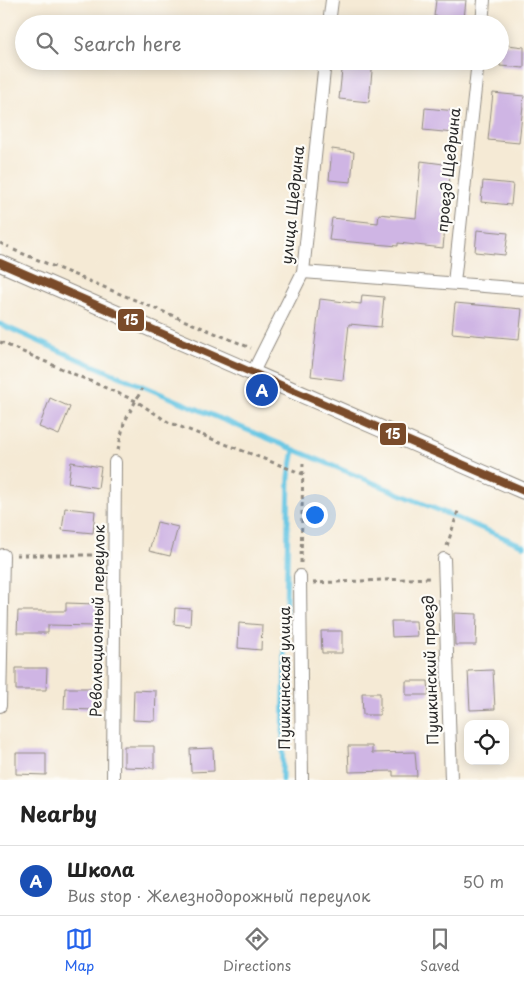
<!DOCTYPE html>
<html lang="en">
<head>
<meta charset="utf-8">
<style>
  :root { --surface:#fff; --page:#f6f6f6; --text:#222; --muted:#767676; --line:#e0e0e0; --accent:#2563eb }
  body { margin:0; font-family:"Playpen Sans",sans-serif; background:var(--page); color:var(--text) }
  .controls { position:absolute; right:15px; bottom:15px; display:grid; overflow:hidden; border-radius:10px; box-shadow:0 2px 12px #0003 }
  .controls button { width:45px; height:45px; display:grid; place-items:center; padding:0; border:0; border-bottom:1px solid var(--line); background:var(--surface); color:var(--text); font:25px sans-serif }
  .you { position:absolute; left:314px; top:514px; width:18px; height:18px; margin:-12px; border:4px solid #fff; border-radius:50%; background:#1a73e8; box-shadow:0 0 0 8px #1a73e833 }
  .badge { display:grid; place-items:center; width:32px; height:32px; border-radius:50%; background:var(--accent); color:#fff; font-size:16px; font-weight:700 }
  .pin { position:absolute; translate:-50% -50%; border:2px solid #fff; box-shadow:0 1px 5px #0006 }
  .list { margin:0; padding:0; list-style:none }
  h2 { display:flex; justify-content:space-between; align-items:center; height:65px; margin:0; padding:0 20px; font-size:21px }
  h2 small { font-size:16px; font-weight:400; color:var(--muted) }
  .list li { display:grid; grid-template-columns:32px 1fr auto; gap:15px; align-items:center; box-sizing:border-box; height:70px; padding:0 20px; border-top:1px solid var(--line) }
  .list b { display:block; font-size:19px; white-space:nowrap }
  .list p { margin:0; font-size:16px; white-space:nowrap; color:var(--muted) }
  .list em { font-size:16px; font-style:normal; color:var(--muted) }
  .icon { flex:none; width:28px; height:28px; fill:none; stroke:currentColor; stroke-width:2; stroke-linecap:round; stroke-linejoin:round }
  .map { position:relative; flex:none; width:524px; height:780px; overflow:hidden }
  .search { position:absolute; background:var(--surface); box-shadow:0 2px 12px #0003; left:15px; right:15px; top:15px; height:55px; display:flex; align-items:center; gap:12px; box-sizing:border-box; padding:0 18px; border-radius:28px; color:var(--muted); font-size:19px }
  .sheet { height:135px; background:var(--surface) }
  nav { display:flex; justify-content:space-around; align-items:center; box-sizing:border-box; height:70px; border-top:1px solid var(--line); background:var(--surface); font-size:14px; color:var(--muted) }
  nav a { display:grid; justify-items:center; gap:2px }
  nav .on { color:var(--accent) }
  .map>svg:first-child { display:block }
  .lines { fill:none; stroke-linecap:round; stroke-linejoin:round }
  .stream { stroke:#64c5e3; stroke-width:5 }
  .building { fill:#cfb5e4 }
  .minor-casing { stroke:#908a80; stroke-width:14 }
  .tertiary-casing { stroke:#908a80; stroke-width:18 }
  .path { stroke:#908a80; stroke-width:3; stroke-dasharray:4 4; stroke-linecap:butt }
  .minor { stroke:#fff; stroke-width:12 }
  .tertiary { stroke:#fff; stroke-width:16 }
  .bus-1-casing { stroke:#fdfcf7; stroke-width:11 }
  .bus-1 { stroke:#7a4b2a; stroke-width:8 }
  .labels { text-anchor:middle; stroke-width:4.5; stroke-linejoin:round; paint-order:stroke }
  .street-label { font-size:15px; fill:#2b2b2b; stroke:#fdfcf7 }
  .line-badge { stroke:#fdfcf7; stroke-width:2 }
  .badge-label { font-size:14px; text-anchor:middle; font-weight:bold; fill:#fff }
</style>
</head>
<body>
<div class="map">
<svg width="524" height="780" viewBox="0 0 524 780">
  <rect width="100%" height="100%" fill="#fdfcf7"/>
  <filter id="ink" filterUnits="userSpaceOnUse"><feTurbulence type="fractalNoise" baseFrequency=".02" numOctaves="2"/><feDisplacementMap in="SourceGraphic" scale="10" xChannelSelector="R" yChannelSelector="G"/><feConvolveMatrix kernelMatrix="1 2 1 2 8 2 1 2 1" color-interpolation-filters="sRGB"/></filter>
  <filter id="wash" filterUnits="userSpaceOnUse"><feTurbulence type="fractalNoise" baseFrequency=".0096" numOctaves="4" result="noise"/><feDisplacementMap in="SourceGraphic" scale="20" xChannelSelector="R" yChannelSelector="G"/><feGaussianBlur stdDeviation="1.12" result="paint"/><feColorMatrix in="noise" values="0 0 0 0 0 0 0 0 0 0 0 0 0 0 0 0 0 1.4 0 .05"/><feComposite in="paint" operator="in"/></filter>
  <g filter="url(#wash)">
    <rect width="100%" height="100%" fill="#f5ead5"/>
    <g class="lines">
      <g class="stream">
        <path d="M0 324 71 356 524 546"/>
        <path d="M282 780 289 477 294 450"/>
      </g>
    </g>
    <g id="blocks">
      <g class="building">
        <path d="M436 0H466L464 19 434 16Z"/>
        <path d="M500 44 524 47V68L500 66Z"/>
        <path d="M343 61H373L369 102 339 99Z"/>
        <path d="M493 93 524 96 519 143 488 140Z"/>
        <path d="M425 108 456 111 454 133 423 130Z"/>
        <path d="M332 149 354 152 351 182 329 180Z"/>
        <path d="M421 161 451 165 443 248 398 243V246L329 240 332 218 378 223 379 214 416 218Z"/>
        <path d="M483 181 513 184 511 205 481 202Z"/>
        <path d="M477 230 508 233 505 255 475 252Z"/>
        <path d="M362 295 384 297 381 327 349 324 343 380 311 376 320 299 361 304Z"/>
        <path d="M455 303 522 309 519 339 452 333Z"/>
        <path d="M50 398 70 407 59 435 39 427Z"/>
        <path d="M71 462 101 467 98 488 68 483Z"/>
        <path d="M65 508 95 511 93 533 62 530Z"/>
        <path d="M157 522 178 527 170 556 149 551Z"/>
        <path d="M66 603 96 604V626L48 625V633H17L18 611H66Z"/>
        <path d="M175 608 191 609 190 626 174 624Z"/>
        <path d="M454 613 477 614 476 645H455Z"/>
        <path d="M391 621H416L417 636 392 637Z"/>
        <path d="M239 623 262 625 261 650 238 648Z"/>
        <path d="M321 631H342V653H322Z"/>
        <path d="M16 668H47L46 690H16Z"/>
        <path d="M493 670 495 709 470 710 468 671Z"/>
        <path d="M406 681H428L429 695H406Z"/>
        <path d="M65 688H95V710L64 709Z"/>
        <path d="M134 690 156 691 155 721 133 720Z"/>
        <path d="M362 693H380V715H363Z"/>
        <path d="M124 746H154V768L124 767Z"/>
        <path d="M348 746H372V753L415 752 417 776H393V771L349 772Z"/>
        <path d="M213 748 214 771 191 772 190 749Z"/>
        <path d="M16 753H46V775L16 774Z"/>
      </g>
    </g>
  </g>
  <g filter="url(#ink)">
    <use href="#blocks" fill-opacity="0" stroke="#908a80" stroke-width="1"/>
    <g class="lines">
      <g class="minor-casing">
        <g id="minor">
          <path d="M329 24 332 0"/>
          <path d="M482 24 484 0"/>
          <path d="M303 272 524 289"/>
          <path d="M454 283 478 61"/>
          <path d="M253 372 303 272 325 61"/>
          <path d="M444 559 451 780"/>
          <path d="M300 576 302 780"/>
          <path d="M0 706 3 555"/>
          <path d="M113 780 115 462"/>
        </g>
      </g>
      <g class="tertiary-casing">
        <path id="tertiary" d="M0 263 524 491"/>
      </g>
      <g class="path">
        <path d="M0 243 9 247"/>
        <path d="M14 250 251 348"/>
        <path d="M0 342 136 401 168 422 303 474"/>
        <path d="M118 450 124 423 142 389"/>
        <path d="M447 546 458 511"/>
        <path d="M16 555H102"/>
        <path d="M301 563 303 462"/>
        <path d="M313 583 431 578"/>
      </g>
      <use href="#minor" class="minor"/>
      <use href="#tertiary" class="tertiary"/>
      <g class="bus-1-casing">
        <path id="bus-1" d="M0 263 524 491"/>
      </g>
      <use href="#bus-1" class="bus-1"/>
    </g>
  </g>
  <g class="labels">
    <g class="street-label">
      <text transform="translate(449 170) rotate(-84)" y="5">проезд Щедрина</text>
      <text transform="translate(293 205) rotate(-84)" y="5">улица Щедрина</text>
      <text transform="translate(98 621) rotate(-89)" y="5">Революционный переулок</text>
      <text transform="translate(431 670) rotate(-92)" y="5">Пушкинский проезд</text>
      <text transform="translate(285 678) rotate(-90)" y="5">Пушкинская улица</text>
    </g>
  </g>
  <g class="line-badge">
    <rect x="117" y="308" width="28" height="24" rx="5" fill="#7a4b2a"/>
    <rect x="379" y="422" width="28" height="24" rx="5" fill="#7a4b2a"/>
  </g>
  <g class="badge-label">
    <text x="131" y="325">15</text>
    <text x="393" y="439">15</text>
  </g>
</svg>
<div class="controls">
<button><svg class="icon" aria-label="locate" viewBox="0 0 24 24"><circle cx="12" cy="12" r="6"/><path d="M12 2v4M12 18v4M2 12h4M18 12h4"/></svg></button>
</div>
<div class="you"></div>
<div class="pin badge" style="left:262px;top:390px;background:#1a4fb4">A</div>
<div class="search"><svg class="icon" aria-label="search" viewBox="0 0 24 24"><circle cx="10" cy="10" r="6"/><path d="M15 15l6 6"/></svg>Search here</div>
</div>
<section class="sheet">
<h2>Nearby<small></small></h2>
<ul class="list">
<li><span class="badge" style="background:#1a4fb4">A</span><div><b>Школа</b><p>Bus stop · Железнодорожный переулок</p></div><em>50 m</em></li>
</ul>
</section>
<nav>
<a class="on"><svg class="icon" aria-label="map" viewBox="0 0 24 24"><path d="M3 6l6-2 6 2 6-2v14l-6 2-6-2-6 2zM9 4v14M15 6v14"/></svg>Map</a>
<a><svg class="icon" aria-label="directions" viewBox="0 0 24 24"><path d="M12 3l9 9-9 9-9-9zM9 14v-3h6M13 9l2 2-2 2"/></svg>Directions</a>
<a><svg class="icon" aria-label="saved" viewBox="0 0 24 24"><path d="M7 4h10v16l-5-4-5 4z"/></svg>Saved</a>
</nav>
</body>
</html>
